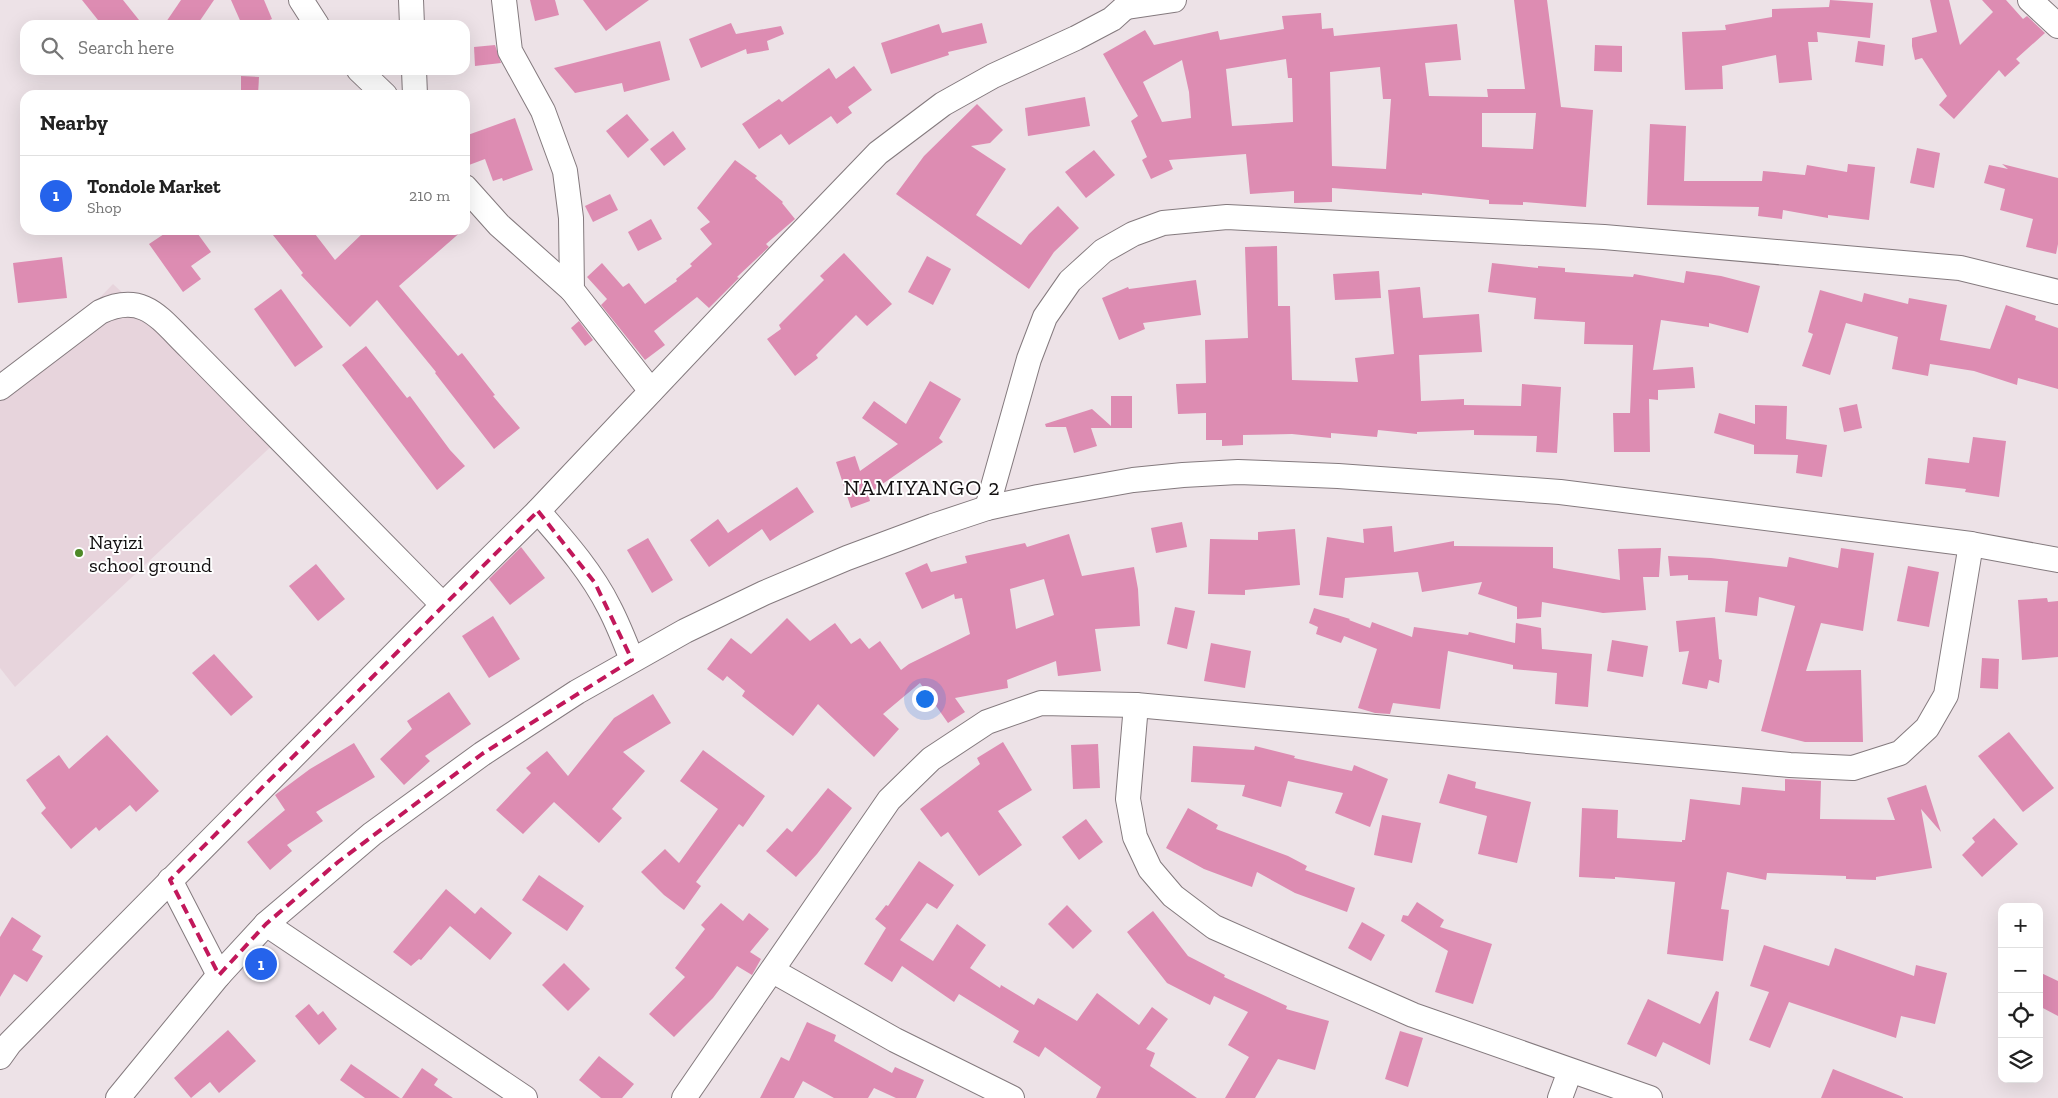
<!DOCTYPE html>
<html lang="en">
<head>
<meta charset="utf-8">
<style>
  :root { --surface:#fff; --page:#f2f2f2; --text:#222; --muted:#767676; --line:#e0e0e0; --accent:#2563eb }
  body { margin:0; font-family:"Zilla Slab",serif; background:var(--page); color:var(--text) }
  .controls { position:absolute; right:15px; bottom:15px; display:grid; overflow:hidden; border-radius:10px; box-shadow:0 5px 20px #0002 }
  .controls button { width:45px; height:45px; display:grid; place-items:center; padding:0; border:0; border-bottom:1px solid var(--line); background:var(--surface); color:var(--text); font:25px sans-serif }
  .you { position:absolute; left:924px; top:698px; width:18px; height:18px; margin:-12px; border:4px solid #fff; border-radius:50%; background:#1a73e8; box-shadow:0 0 0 8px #1a73e833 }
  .badge { display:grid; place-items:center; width:32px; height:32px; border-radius:50%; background:var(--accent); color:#fff; font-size:16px; font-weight:700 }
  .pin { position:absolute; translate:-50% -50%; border:2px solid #fff; box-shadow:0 1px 5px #0006 }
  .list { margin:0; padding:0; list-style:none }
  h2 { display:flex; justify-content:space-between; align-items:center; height:65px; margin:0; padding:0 20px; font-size:21px }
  h2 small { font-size:16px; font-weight:400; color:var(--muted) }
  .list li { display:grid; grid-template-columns:32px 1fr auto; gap:15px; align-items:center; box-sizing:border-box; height:80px; padding:0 20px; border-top:1px solid var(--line) }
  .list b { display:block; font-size:19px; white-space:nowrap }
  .list p { margin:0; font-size:16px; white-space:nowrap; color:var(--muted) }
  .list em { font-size:16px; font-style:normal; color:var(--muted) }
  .icon { flex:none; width:28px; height:28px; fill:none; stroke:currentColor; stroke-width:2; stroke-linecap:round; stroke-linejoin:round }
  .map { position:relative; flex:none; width:2058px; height:1098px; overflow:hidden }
  .search { position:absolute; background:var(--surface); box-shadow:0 5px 20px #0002; left:20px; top:20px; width:450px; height:55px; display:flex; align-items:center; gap:12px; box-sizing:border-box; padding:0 18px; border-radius:15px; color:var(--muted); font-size:19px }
  .panel { position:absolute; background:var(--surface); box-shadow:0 5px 20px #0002; left:20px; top:90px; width:450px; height:145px; border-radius:15px }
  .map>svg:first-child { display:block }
  .built { fill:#e7d4dc }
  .building { fill:#dd8cb2; fill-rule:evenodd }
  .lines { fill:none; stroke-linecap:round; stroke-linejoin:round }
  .street-casing { stroke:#847a7e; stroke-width:26 }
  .street { stroke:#fff; stroke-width:24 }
  .marked { fill:none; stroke:#c2185b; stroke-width:4; stroke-dasharray:10 6; stroke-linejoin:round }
  .poi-dot { fill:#4e8927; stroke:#fff; stroke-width:2 }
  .labels { text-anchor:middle; stroke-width:4; stroke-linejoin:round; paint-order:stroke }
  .poi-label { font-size:20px; fill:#131011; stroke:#fff; text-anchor:start }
  .quarter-label { font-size:22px; letter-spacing:1px; fill:#131011; stroke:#fff }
</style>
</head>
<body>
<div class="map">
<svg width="2058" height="1098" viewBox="0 0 2058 1098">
  <rect width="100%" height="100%" fill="#ede2e7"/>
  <path class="built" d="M113 284 280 438 15 687 0 668V401Z"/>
  <g class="building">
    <path d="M82 0H123L143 25H102Z"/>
    <path d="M181 0H214L197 25H164Z"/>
    <path d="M231 0H264L272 19 257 25H242Z"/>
    <path d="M530 0H555L559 15 535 21Z"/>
    <path d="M583 0H649L606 31Z"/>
    <path d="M1514 0H1547L1561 107 1593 110 1586 207 1523 202V205L1489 204V200L1422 193V195L1332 188V202L1294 203V191L1250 194 1246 154 1169 160 1173 169 1151 179 1142 160 1147 157 1131 121 1138 116 1103 54 1145 30 1154 45 1218 31 1220 40 1284 29 1282 16 1321 13 1322 29 1333 28 1334 36 1457 24 1461 60 1425 63 1429 96 1488 97 1487 89H1525ZM1286 59 1288 78H1292L1293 122 1232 126 1226 69ZM1182 60 1189 92 1191 118 1162 122 1143 82ZM1380 67 1383 99H1391L1386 169 1332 166 1330 72ZM1482 113H1536L1533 149 1482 147Z"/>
    <path d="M1830 0 1873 3 1870 38 1817 32 1818 42H1808L1812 80 1779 83 1776 55 1722 66 1723 89 1685 90 1682 32 1726 30 1725 25 1772 17V9L1829 7Z"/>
    <path d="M1930 0H1949L1960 45 1993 12 1982 0H2006L2023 19 2027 16 2045 33 2016 59 2020 63 2005 77 1999 70 1954 119 1939 105 1947 96 1922 58 1915 60 1912 46V38L1937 32Z"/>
    <path d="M731 23 736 34 781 26 784 34 767 41 769 50 747 54 746 49 701 68 689 39Z"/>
    <path d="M982 23 987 43 948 52 949 55 891 74 881 43 939 24 942 33Z"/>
    <path d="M660 41 670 80 624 92 622 83 575 93 554 68Z"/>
    <path d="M1858 41 1885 45 1883 66 1855 62Z"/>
    <path d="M495 45 501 63 475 66 474 47Z"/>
    <path d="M1595 45 1622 46V72L1594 71Z"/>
    <path d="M854 66 872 90 848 107 852 113 837 124 831 116 789 145 781 134 759 149 742 124 779 99 782 102 829 68 836 79Z"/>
    <path d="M241 76 259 77 258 95H241Z"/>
    <path d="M1085 97 1090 126 1028 136 1025 108Z"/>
    <path d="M977 104 1003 130 990 143 971 146 1006 169 976 215 1021 245 1029 234 1058 206 1079 228 1054 252 1029 289 896 194 924 156Z"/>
    <path d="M627 114 649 140 628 158 606 131Z"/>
    <path d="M515 118 533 170 503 181 502 178 493 181 485 159 469 165 465 153V136Z"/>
    <path d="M1650 124 1686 126 1684 181H1762L1763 171 1805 175 1807 165 1847 172 1848 164 1875 167 1869 220 1828 215V218L1783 210 1782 219 1758 216 1759 207 1647 205Z"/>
    <path d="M673 131 686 149 664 166 650 149Z"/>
    <path d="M1917 148 1940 153 1934 188 1910 183Z"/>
    <path d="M1094 150 1115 175 1086 198 1065 172Z"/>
    <path d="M735 160 757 176 755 178 783 202 782 203 795 219 766 244 769 247 737 277 739 278 709 308 697 297 654 331 665 345 645 360 601 305 607 299 587 277 602 263 623 287 629 283 645 304 677 281 676 279 692 266 690 264 712 244 700 229 710 222 697 208Z"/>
    <path d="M2002 164 2058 178V244L2056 254 2026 247 2033 219 2000 210 2005 189 1984 183 1989 165 2008 169Z"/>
    <path d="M610 194 618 210 593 222 585 206Z"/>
    <path d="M651 219 662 239 638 251 628 232Z"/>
    <path d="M170 230H195L211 252 191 266 201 279 183 292 149 244Z"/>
    <path d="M269 230H312L335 260 366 230H463L399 286 458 356 462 353 495 395 493 396 520 428 494 449 435 373 436 372 377 300 350 327 301 275 303 273Z"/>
    <path d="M1277 246 1278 306H1290L1292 380 1358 382 1355 358 1394 354 1388 290 1420 287 1423 318 1479 314 1482 352 1419 355 1421 401 1464 399V405L1521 406 1522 384 1561 387 1557 453 1536 452 1537 436 1474 435V430L1417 432V434L1378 430 1377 437 1331 433V438L1292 434 1243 435V445L1222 446V440H1206V413L1178 414 1176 384 1206 383 1205 340 1248 338 1245 247Z"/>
    <path d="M844 253 892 304 867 326 856 315 816 355 818 358 795 376 767 339 781 329 779 325 824 280 820 276Z"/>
    <path d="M927 256 951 269 933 305 908 292Z"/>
    <path d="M62 257 67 298 18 303 13 263Z"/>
    <path d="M1492 263 1538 268V266L1565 268V272L1633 277 1634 274 1684 283 1686 271 1721 276 1760 286 1748 333 1709 323V327L1661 320 1653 370 1693 367 1695 388 1658 390V400L1649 399 1650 452H1614L1613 413H1630L1633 345 1584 344 1585 322 1534 319 1536 298 1488 292Z"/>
    <path d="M1379 271 1381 298 1335 300 1333 274Z"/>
    <path d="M1196 280 1201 315 1143 323 1145 329 1119 340 1102 298 1128 287 1129 289Z"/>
    <path d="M281 289 323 347 295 367 254 309Z"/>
    <path d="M1820 290 1862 302 1864 293 1908 304 1909 298 1947 305 1940 340 1990 349 2006 305 2036 316 2035 320 2058 328V389L2018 378 2017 385 1974 371 1930 364 1928 376 1892 369 1898 337 1846 323 1830 375 1802 366 1813 334 1808 332Z"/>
    <path d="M579 321 593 340 585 346 571 328Z"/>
    <path d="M366 346 407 398 410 396 450 450 465 466 437 490 342 365Z"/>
    <path d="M930 381 961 399 939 438 943 442 868 494 870 501 851 508 836 462 855 456 860 471 898 444 862 418 874 401 906 424Z"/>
    <path d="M1111 396H1132V428H1091L1097 446 1074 453 1066 427H1046L1045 424 1092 409 1111 426Z"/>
    <path d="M1857 404 1862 428 1844 432 1839 408Z"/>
    <path d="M1755 405 1787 406 1786 439 1827 445 1822 477 1796 473 1798 455 1754 454V445L1714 433 1719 413 1755 424Z"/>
    <path d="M1973 437 2006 441 1999 497 1965 492 1966 489 1925 484 1928 458 1969 463Z"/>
    <path d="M797 487 814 512 770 541 762 529 709 567 690 540 718 519 728 533Z"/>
    <path d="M1182 522 1187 547 1156 553 1151 528Z"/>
    <path d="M1392 526 1394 552 1454 541V546L1553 547V568L1620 580 1618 549 1661 548 1659 577H1643L1646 610 1603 613 1542 602 1541 617 1517 619V607L1478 594 1482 582 1422 592 1418 572 1345 578 1343 598 1319 595 1327 537 1364 543 1363 529Z"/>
    <path d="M1295 529 1300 585 1245 590V595L1208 594 1210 539 1258 540V532Z"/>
    <path d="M1069 534 1082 576 1134 567 1138 589 1140 626 1095 629 1101 671 1058 676 1056 661 1007 680 1008 688 955 698 965 712 948 723 920 683 883 714 899 729 874 757 818 704 793 736 742 696 745 691 727 676 723 681 707 669 731 638 751 654 787 618 810 641 835 623 851 644 860 638 869 649 880 641 901 670 909 664 970 634 962 598 955 599 954 594 922 609 905 573 927 563 931 572 967 563 965 556 1025 543 1027 547ZM1044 579 1054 615 1016 629 1010 589Z"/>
    <path d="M648 538 673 580 652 593 627 550Z"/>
    <path d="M521 547 545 578 510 605 489 579Z"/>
    <path d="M1841 548 1874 553 1863 631 1821 623 1806 671 1861 670 1863 742H1805L1761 731 1795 606 1759 597 1757 616 1725 612 1728 581 1688 580V575L1670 576 1668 556 1711 558 1787 567 1789 557 1838 568Z"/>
    <path d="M316 564 345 599 318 621 289 586Z"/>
    <path d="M1908 566 1939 572 1929 627 1897 621Z"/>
    <path d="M2047 598 2048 602 2058 601V657L2022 660 2018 600Z"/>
    <path d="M1175 607 1195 611 1187 649 1167 644Z"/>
    <path d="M1314 608 1350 619 1349 620 1370 628 1372 622 1412 637 1414 627 1468 635 1469 632 1515 643 1516 623 1541 628 1542 649 1592 654 1588 707 1555 704 1557 673 1513 669V665L1448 651 1440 709 1393 703 1390 714 1375 713 1358 708 1377 649 1344 636 1341 643 1316 634 1318 627 1309 623Z"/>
    <path d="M493 616 520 659 489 678 462 636Z"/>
    <path d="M1715 617 1719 659 1722 660 1719 683 1709 680 1707 689 1682 684 1689 651 1679 652 1676 621Z"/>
    <path d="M1612 640 1648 646 1643 677 1607 671Z"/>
    <path d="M1211 643 1251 651 1245 688 1204 681Z"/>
    <path d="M214 654 253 697 231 716 192 673Z"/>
    <path d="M1982 658 1999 659 1998 689 1980 688Z"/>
    <path d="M449 692 471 724 425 756 430 761 404 785 380 759 412 729 407 721Z"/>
    <path d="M653 694 671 723 623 752 645 771 612 809 622 818 599 843 554 802 523 834 496 810 531 773 526 768 547 751 568 776 614 718Z"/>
    <path d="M2009 732 2054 788 2023 812 1978 756Z"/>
    <path d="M107 735 159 791 136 812 130 805 99 831 96 827 71 849 41 813 46 808 26 780 59 755 69 769Z"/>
    <path d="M1003 742 1032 790 998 811 1022 845 979 876 948 832 941 837 920 809 980 764 977 758Z"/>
    <path d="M354 743 375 777 316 812 323 821 287 845 292 851 270 870 247 842 285 810 275 795 310 769Z"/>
    <path d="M1098 744 1100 788 1073 789 1071 745Z"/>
    <path d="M1193 746 1254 750 1255 746 1295 756 1294 758 1352 771 1354 765 1388 779 1370 827 1335 813 1343 793 1288 781 1281 807 1242 796 1245 785 1191 782Z"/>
    <path d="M703 750 765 796 743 827 739 824 696 882 701 886 684 910 664 895 641 872 665 849 679 863 718 809 680 781Z"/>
    <path d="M1448 774 1476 782 1475 788 1531 802 1517 863 1478 854 1487 816 1439 803Z"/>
    <path d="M1785 779 1821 781 1820 819 1895 820 1887 798 1926 785 1941 832 1921 809 1932 868 1876 877V880L1846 879V876L1767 873 1766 880 1727 872 1721 909 1729 910 1723 961 1667 954 1675 882 1615 877V879L1579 877 1582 808 1618 810 1617 838 1682 842V840H1685L1690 799 1740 805 1742 787 1785 791Z"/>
    <path d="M828 788 852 808 817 854 796 877 766 851 787 828 792 832Z"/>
    <path d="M1188 808 1218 825 1216 829 1288 856 1307 866 1305 870 1355 888 1347 912 1295 893 1257 872 1252 887 1204 869 1166 848Z"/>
    <path d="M1382 815 1421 823 1412 863 1374 855Z"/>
    <path d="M1994 818 2018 844 1982 877 1962 855 1975 842 1972 838Z"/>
    <path d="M1086 819 1103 842 1079 860 1062 837Z"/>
    <path d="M919 861 954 885 937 909 927 903 900 940 933 961 957 924 986 945 970 968 1000 988 1001 985 1034 1005 1038 998 1077 1021 1097 993 1139 1025 1152 1007 1168 1019 1146 1049 1155 1053 1150 1066 1197 1098H1096L1101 1087 1045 1047 1039 1057 1013 1042 1019 1031 959 994 954 1002 902 966 892 982 864 964 886 928 875 919 886 905 888 906Z"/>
    <path d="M539 875 584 906 567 931 522 900Z"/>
    <path d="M446 889 475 914 481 907 512 933 490 960 450 926 421 960 419 959 411 966 393 952Z"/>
    <path d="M1417 902 1444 920 1440 927 1492 944 1473 1004 1435 992 1448 951 1401 921 1403 915 1408 916Z"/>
    <path d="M721 903 743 921 749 913 769 929 750 952 761 959 752 975 737 966 713 998 674 1037 649 1014 685 977 675 968 705 929 701 925Z"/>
    <path d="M1067 905 1092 931 1073 949 1048 924Z"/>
    <path d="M1153 911 1188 956 1225 975 1224 977 1287 1006 1286 1009 1329 1021 1315 1070 1278 1059 1255 1098H1225L1249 1057 1228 1045 1248 1012 1214 996 1210 1005 1167 983 1127 932Z"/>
    <path d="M12 917 41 936 32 950 43 956 27 982 14 974 0 997V937Z"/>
    <path d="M1362 922 1385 935 1371 961 1348 948Z"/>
    <path d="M1764 945 1829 966 1835 948 1914 976 1916 965 1947 973 1935 1024 1901 1016 1896 1038 1789 1002 1770 1048 1749 1040 1769 992 1750 986Z"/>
    <path d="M564 963 590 989 568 1011 542 985Z"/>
    <path d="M2039 972 2058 981V1016L2039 1006Z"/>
    <path d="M1716 991 1719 992 1710 1065 1663 1042 1656 1057 1627 1044 1648 999 1700 1024Z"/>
    <path d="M309 1004 318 1015 323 1011 337 1029 319 1045 295 1016Z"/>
    <path d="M807 1022 836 1035 834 1041 892 1073 895 1067 924 1080 916 1098H896L874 1088 868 1098H834L803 1081 794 1098H760L781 1057 789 1061Z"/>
    <path d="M228 1030 256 1061 219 1093 210 1082 191 1098 174 1078Z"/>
    <path d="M1400 1031 1423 1038 1408 1087 1385 1079Z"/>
    <path d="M599 1056 634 1084 622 1098H601L579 1080Z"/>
    <path d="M351 1064 400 1098H365L340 1080Z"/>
    <path d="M422 1068 438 1079 434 1085 453 1098H402Z"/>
    <path d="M1833 1069 1903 1097V1098H1821Z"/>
  </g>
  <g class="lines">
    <g class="street-casing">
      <g id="street">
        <path d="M301 0 317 25"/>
        <path d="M411 0 412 25"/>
        <path d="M504 0 510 51 543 111 565 171 571 218 572 290 651 391"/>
        <path d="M2030 0 2058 26"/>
        <path d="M1127 7 1174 0"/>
        <path d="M359 70 385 95"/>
        <path d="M414 70 415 95"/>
        <path d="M465 187 499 225 572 290"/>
        <path d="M0 388 100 312C144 291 160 319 190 348L443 605"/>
        <path d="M987 508 1029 359 1045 317 1070 281 1103 251 1133 234 1163 223 1227 217 1604 237 1960 268 2058 292"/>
        <path d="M538 511C564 541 591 571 609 607 618 624 625 642 632 660"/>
        <path d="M1136 705 1790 765 1853 768 1900 753 1927 728 1946 695 1971 544"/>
        <path d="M170 880 219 975"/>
        <path d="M266 924 525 1098"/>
        <path d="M773 971 895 1040 1012 1098"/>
        <path d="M0 1057 10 1043 443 605 538 511 777 258 878 153 943 104 993 76 1076 38 1112 19 1133 0"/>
        <path d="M118 1098 219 975 266 924 372 834 482 754 577 692 685 631 764 593 847 558 933 526 987 508 1038 497 1133 480 1183 475 1238 472 1338 476 1560 492 1971 544 2058 560"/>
        <path d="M684 1098 889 800 931 759 987 722 1041 703 1136 705 1128 799 1135 837 1150 869 1173 896 1214 927 1413 1015 1650 1098"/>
        <path d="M1560 1098 1570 1071"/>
      </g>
    </g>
    <use href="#street" class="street"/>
  </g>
  <path class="marked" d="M538 511 595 583 632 660 482 754 338 862 266 924 219 975 170 880Z"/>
  <circle class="poi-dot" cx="79" cy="553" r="5"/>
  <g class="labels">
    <g class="poi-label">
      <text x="89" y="549">Nayizi<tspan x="89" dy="23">school ground</tspan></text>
    </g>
    <g class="quarter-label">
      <text x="922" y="495">NAMIYANGO 2</text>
    </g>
  </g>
</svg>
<div class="controls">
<button>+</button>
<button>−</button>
<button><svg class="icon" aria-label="locate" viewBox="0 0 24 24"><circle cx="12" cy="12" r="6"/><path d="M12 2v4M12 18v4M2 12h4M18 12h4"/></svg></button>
<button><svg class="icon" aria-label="layers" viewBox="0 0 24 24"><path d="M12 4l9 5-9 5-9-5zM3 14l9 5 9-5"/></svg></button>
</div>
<div class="you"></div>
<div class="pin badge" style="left:261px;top:964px">1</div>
<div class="search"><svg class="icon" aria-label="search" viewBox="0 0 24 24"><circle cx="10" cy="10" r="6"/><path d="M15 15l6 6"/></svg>Search here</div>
<section class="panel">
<h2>Nearby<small></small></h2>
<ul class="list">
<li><span class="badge">1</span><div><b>Tondole Market</b><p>Shop</p></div><em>210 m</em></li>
</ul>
</section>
</div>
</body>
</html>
